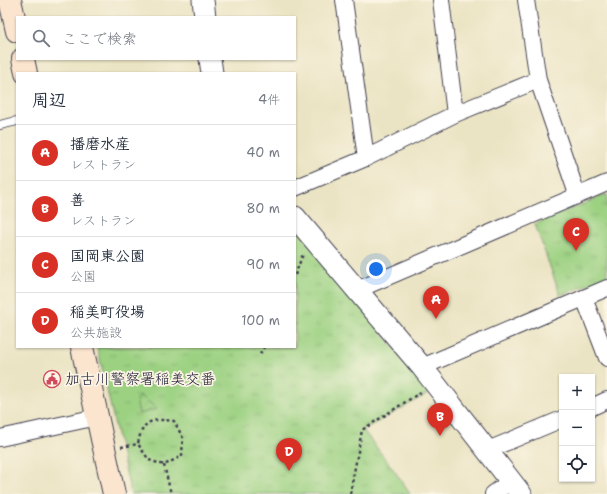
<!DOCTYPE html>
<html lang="ja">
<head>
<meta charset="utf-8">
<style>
  :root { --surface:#fff; --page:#f2f2f3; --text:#1f2937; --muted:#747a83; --line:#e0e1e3; --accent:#d93025 }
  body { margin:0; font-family:"Shantell Sans","Klee One",sans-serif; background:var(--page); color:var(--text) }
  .controls { position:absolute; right:12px; bottom:12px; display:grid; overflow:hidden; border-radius:0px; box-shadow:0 1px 3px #0004 }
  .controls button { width:36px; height:36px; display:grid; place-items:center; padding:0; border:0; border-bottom:1px solid var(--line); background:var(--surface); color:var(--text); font:20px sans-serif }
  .you { position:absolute; left:376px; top:269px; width:14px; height:14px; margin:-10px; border:3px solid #fff; border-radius:50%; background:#1a73e8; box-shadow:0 0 0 6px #1a73e833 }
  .badge { display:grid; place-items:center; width:26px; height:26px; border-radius:50%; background:var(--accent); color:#fff; font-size:13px; font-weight:700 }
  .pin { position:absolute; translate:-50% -33px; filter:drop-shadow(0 1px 2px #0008) }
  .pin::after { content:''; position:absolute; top:21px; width:14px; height:12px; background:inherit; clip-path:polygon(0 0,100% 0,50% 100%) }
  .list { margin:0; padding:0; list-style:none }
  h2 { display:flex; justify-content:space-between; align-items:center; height:52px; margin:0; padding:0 16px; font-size:17px }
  h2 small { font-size:13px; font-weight:400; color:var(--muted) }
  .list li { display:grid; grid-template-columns:26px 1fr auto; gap:12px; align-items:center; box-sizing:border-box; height:56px; padding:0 16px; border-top:1px solid var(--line) }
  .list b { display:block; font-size:15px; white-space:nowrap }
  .list p { margin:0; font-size:13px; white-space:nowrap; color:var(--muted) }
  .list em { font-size:13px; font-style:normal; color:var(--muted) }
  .icon { flex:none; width:22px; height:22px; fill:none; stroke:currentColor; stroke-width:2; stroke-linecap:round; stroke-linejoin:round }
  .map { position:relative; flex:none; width:607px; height:494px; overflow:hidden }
  .search { position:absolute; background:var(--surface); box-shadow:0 1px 3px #0004; left:16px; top:16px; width:280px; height:44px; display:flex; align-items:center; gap:10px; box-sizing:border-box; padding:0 14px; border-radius:0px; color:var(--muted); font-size:15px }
  .panel { position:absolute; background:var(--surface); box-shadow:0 1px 3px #0004; left:16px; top:72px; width:280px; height:276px; border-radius:0px }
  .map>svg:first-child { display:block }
  .park { fill:url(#park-tufts); stroke:#5f7a5e }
  .garden { fill:url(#garden-furrows); stroke:#5f7a5e }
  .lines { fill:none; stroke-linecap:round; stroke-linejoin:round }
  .service-casing { stroke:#403f50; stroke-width:10 }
  .minor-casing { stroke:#403f50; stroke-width:18 }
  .tertiary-casing { stroke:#403f50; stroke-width:23 }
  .secondary-casing { stroke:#403f50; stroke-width:24 }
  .path { stroke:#403f50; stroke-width:2.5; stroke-dasharray:3 3; stroke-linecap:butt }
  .service { stroke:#fff; stroke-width:8 }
  .minor { stroke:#fff; stroke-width:16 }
  .tertiary { stroke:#fff; stroke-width:21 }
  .secondary { stroke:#fbe5cf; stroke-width:22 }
  .labels { text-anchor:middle; stroke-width:3.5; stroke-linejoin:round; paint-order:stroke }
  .poi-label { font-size:15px; fill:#22223b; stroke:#fcf5e5; text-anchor:start }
</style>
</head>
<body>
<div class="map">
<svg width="607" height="494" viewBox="0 0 607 494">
  <defs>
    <pattern id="park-tufts" width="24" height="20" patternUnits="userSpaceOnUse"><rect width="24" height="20" fill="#9cd182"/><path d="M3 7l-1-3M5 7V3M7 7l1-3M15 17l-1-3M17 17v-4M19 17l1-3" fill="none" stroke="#86b371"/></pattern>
    <pattern id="garden-furrows" width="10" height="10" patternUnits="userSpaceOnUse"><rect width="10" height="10" fill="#9cd182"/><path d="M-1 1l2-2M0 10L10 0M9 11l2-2" fill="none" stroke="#86b371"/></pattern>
  </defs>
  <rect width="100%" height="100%" fill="#fcf5e5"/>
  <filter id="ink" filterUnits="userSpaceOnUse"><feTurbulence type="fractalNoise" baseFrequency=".025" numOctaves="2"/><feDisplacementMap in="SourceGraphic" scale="8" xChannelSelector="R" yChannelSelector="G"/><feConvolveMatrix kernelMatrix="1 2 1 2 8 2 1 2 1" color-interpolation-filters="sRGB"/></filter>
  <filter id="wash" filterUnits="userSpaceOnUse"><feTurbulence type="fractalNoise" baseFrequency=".012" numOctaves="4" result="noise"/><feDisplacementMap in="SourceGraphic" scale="16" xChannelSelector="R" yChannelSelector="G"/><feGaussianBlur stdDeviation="0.9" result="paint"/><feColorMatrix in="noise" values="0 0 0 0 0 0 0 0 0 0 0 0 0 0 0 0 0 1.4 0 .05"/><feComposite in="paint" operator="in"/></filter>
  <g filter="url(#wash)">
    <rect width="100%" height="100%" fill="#ebe4c4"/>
    <g class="park">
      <path d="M607 194V278L560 295 535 224Z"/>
      <path d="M295 226 431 392 363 430 396 473 410 494H131L97 347H295Z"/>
    </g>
    <path class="garden" d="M141 396 157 409 139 414 136 399Z"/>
  </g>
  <g filter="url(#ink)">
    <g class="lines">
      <g class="service-casing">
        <path id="service" d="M0 125 17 121"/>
      </g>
      <g class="minor-casing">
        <g id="minor">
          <path d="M344 0 366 158"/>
          <path d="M441 0 455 114"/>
          <path d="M526 0 538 80 577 194"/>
          <path d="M295 188 366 158 455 114 538 80"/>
          <path d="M357 290 607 183"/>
          <path d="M584 298 607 358"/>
          <path d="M422 367 607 288"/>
          <path d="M592 407 607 400"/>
          <path d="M0 438 97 417"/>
          <path d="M488 450 562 419"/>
          <path d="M493 494 511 481"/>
        </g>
      </g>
      <g class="tertiary-casing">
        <g id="tertiary">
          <path d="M203 0 205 17"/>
          <path d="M210 59 212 73"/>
          <path d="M295 217 422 367 521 494"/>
        </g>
      </g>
      <g class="secondary-casing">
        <g id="secondary">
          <path d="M10 0 17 31"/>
          <path d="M23 59 26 73"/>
          <path d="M82 347 114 494"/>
        </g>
      </g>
      <g class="path">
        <path d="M295 275 303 254"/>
        <path d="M260 354 264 347"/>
        <path d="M121 447 138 444C142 420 152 418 174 421L183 438 182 456 164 465 149 460 138 444"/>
        <path d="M164 465 171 494"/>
        <path d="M350 494 362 430 421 392"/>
      </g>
      <use href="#service" class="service"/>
      <use href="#minor" class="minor"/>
      <use href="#tertiary" class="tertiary"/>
      <use href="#secondary" class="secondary"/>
    </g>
  </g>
  <defs>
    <g id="civic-ring" transform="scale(0.9)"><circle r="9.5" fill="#fcf5e5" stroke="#d1495b" stroke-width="1.5"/><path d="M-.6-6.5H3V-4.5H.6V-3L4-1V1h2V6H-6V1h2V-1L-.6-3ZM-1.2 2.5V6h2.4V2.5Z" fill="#d1495b"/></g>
  </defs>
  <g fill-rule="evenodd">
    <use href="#civic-ring" x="52" y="379"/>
  </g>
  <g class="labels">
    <g class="poi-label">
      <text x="65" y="384">加古川警察署稲美交番</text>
    </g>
  </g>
</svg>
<div class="controls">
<button>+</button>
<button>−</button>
<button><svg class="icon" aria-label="locate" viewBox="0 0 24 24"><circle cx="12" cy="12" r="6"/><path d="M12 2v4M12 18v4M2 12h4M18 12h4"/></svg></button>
</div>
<div class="you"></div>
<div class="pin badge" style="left:436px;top:319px">A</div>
<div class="pin badge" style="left:440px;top:436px">B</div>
<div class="pin badge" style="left:576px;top:251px">C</div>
<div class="pin badge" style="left:289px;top:471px">D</div>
<div class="search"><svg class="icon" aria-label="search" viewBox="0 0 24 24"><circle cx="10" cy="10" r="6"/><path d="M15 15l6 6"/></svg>ここで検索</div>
<section class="panel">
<h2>周辺<small>4件</small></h2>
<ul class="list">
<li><span class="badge">A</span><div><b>播磨水産</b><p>レストラン</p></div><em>40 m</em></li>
<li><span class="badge">B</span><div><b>善</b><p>レストラン</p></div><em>80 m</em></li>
<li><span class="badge">C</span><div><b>国岡東公園</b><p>公園</p></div><em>90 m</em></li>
<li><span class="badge">D</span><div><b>稲美町役場</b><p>公共施設</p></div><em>100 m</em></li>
</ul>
</section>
</div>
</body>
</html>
